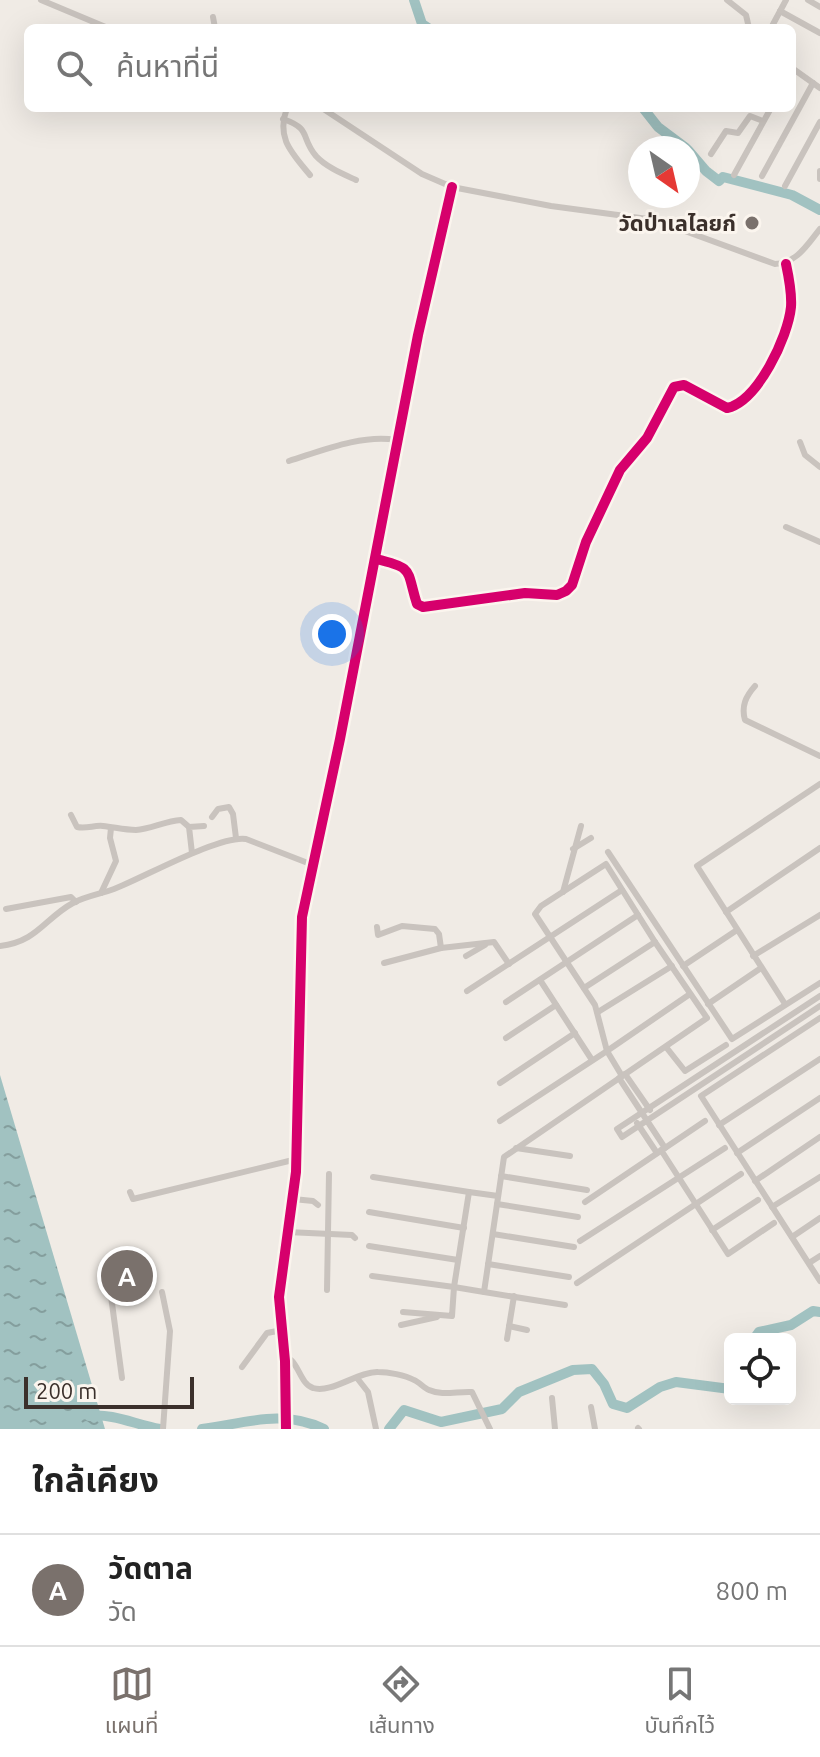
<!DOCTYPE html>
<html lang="th">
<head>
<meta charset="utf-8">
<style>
  :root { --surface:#fff; --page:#f6f6f6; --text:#222; --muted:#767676; --line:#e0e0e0; --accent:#7a716c }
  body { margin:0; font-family:Ubuntu,"Noto Sans Thai",sans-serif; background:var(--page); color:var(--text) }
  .controls { position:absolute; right:24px; bottom:24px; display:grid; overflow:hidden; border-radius:12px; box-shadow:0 8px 32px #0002 }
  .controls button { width:72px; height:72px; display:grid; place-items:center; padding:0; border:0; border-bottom:2px solid var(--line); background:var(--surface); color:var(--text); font:40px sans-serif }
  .compass { position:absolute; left:628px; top:136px; width:72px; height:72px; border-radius:50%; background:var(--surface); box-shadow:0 8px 32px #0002; rotate:146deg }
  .scale { position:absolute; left:24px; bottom:20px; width:170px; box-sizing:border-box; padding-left:8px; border:4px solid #3b302b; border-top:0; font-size:22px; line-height:28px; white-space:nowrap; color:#3b302b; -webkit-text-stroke:6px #fbf5ee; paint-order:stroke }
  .you { position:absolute; left:332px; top:634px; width:28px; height:28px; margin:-20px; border:6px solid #fff; border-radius:50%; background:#1a73e8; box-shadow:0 0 0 12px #1a73e833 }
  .badge { display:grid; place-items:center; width:52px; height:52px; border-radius:50%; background:var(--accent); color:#fff; font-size:26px; font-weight:700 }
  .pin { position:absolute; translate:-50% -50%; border:4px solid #fff; box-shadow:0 2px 8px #0006 }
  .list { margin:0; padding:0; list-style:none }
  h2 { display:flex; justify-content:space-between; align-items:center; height:104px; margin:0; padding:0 32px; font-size:34px }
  h2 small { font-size:26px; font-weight:400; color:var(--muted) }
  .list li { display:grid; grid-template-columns:52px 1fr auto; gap:24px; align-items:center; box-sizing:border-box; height:112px; padding:0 32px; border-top:2px solid var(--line) }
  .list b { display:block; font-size:30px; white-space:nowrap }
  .list p { margin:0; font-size:26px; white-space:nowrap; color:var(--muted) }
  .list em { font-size:26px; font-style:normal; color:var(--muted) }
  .icon { flex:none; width:44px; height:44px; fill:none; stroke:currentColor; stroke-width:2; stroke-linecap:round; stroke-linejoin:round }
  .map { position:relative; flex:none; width:820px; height:1429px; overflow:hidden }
  .search { position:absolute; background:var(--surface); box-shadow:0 8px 32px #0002; left:24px; right:24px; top:24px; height:88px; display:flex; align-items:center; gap:20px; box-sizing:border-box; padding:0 28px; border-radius:12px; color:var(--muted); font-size:30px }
  .sheet { height:216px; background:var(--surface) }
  nav { display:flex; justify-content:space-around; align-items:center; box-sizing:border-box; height:112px; border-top:2px solid var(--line); background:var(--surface); font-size:22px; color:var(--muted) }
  nav a { display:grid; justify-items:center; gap:4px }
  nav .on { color:var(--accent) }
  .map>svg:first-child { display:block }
  .water { fill:url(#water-ripples) }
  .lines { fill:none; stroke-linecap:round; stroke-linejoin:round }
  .river { stroke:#a1c2c1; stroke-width:10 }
  .minor { stroke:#c9c3be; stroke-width:6 }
  .cycleway-casing { stroke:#fbf5ee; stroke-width:15 }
  .cycleway { stroke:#d6006c; stroke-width:10 }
  .poi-dot { fill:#7a716c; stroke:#fbf5ee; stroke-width:3 }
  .labels { text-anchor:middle; stroke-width:6; stroke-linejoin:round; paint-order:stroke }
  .poi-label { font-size:22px; font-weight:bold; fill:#3b302b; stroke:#fbf5ee; text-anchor:end }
</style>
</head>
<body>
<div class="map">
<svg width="820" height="1429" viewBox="0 0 820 1429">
  <defs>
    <pattern id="water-ripples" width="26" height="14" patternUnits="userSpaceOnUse" patternTransform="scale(2)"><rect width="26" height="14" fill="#a1c2c1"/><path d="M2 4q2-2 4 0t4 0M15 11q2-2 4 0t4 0" fill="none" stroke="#849e9d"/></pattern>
  </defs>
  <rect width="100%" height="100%" fill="#f0ebe5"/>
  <path class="water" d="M0 1075 105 1429H0Z"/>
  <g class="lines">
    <g class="river">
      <path d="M414 0 422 24 428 28"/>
      <path d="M643 108 658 127 686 148"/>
      <path d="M688 150 706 171 719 181 723 177 792 195 820 210"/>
      <path d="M754 1339 759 1332 791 1325 813 1311 820 1312"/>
      <path d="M89 1416C113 1413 136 1425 160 1429"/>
      <path d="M202 1429C247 1423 281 1409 324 1429"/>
      <path d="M389 1429 404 1410 441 1422 502 1409 519 1392 573 1370 592 1369 604 1384 613 1404 627 1408 660 1387 676 1382 730 1389"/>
    </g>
    <g class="minor">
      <path d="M41 0 108 28"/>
      <path d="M727 0 746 15 749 28"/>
      <path d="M808 0 820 7"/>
      <path d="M780 11 820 33"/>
      <path d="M213 17 215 28"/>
      <path d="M771 28 786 0"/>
      <path d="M792 68 820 88"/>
      <path d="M287 108C276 138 291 152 310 175"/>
      <path d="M322 108 422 174 452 187 551 206 655 220 775 264C797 263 807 245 820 229"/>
      <path d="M283 119C312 129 300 137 316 156 326 167 343 174 356 180"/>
      <path d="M711 154 726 131 738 133 750 116 763 121"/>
      <path d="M820 171V179"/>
      <path d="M734 175 771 108"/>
      <path d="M762 176 813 83"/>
      <path d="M785 186 820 122"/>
      <path d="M800 442 805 455 820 467"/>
      <path d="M289 461C321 451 362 434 396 440"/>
      <path d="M786 527 820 542"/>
      <path d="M376 559C415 568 406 570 417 604L423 607 525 593 557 595 566 591 572 585 586 542 620 470 647 438 674 387 684 385 727 408C758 401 788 337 791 307 792 293 789 278 786 264"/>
      <path d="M755 686C746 696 741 706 745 720L820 756"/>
      <path d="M71 815 77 827C87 829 94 825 103 826 114 827 124 830 136 830 151 829 165 821 181 820L189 827"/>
      <path d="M212 817 218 809 229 807 233 814 236 838"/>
      <path d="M573 849 591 838"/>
      <path d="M608 852 732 1039 820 983"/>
      <path d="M192 853 189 827 204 826"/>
      <path d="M563 892 581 826"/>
      <path d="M101 893 116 861 110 838 111 828"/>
      <path d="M6 909 71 897 76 902"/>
      <path d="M726 912 820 848"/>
      <path d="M377 927 378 935 402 926 435 929 439 934 441 948"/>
      <path d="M655 942 606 864 541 906 535 914 595 1005 607 1051 690 994"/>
      <path d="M0 946C37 942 45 918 73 903 86 896 101 894 114 889 143 878 219 835 246 839L313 865"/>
      <path d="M466 956 485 945"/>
      <path d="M753 956 820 915"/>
      <path d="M384 963 441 948 494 942 509 964"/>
      <path d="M683 966 737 930"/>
      <path d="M540 980 592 1060"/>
      <path d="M467 991 622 890"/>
      <path d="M820 996 617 1129 622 1137 820 1006"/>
      <path d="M506 1002 638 915"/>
      <path d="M708 1004 761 968"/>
      <path d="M785 1004 697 866 820 784"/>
      <path d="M598 1012 672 966"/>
      <path d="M820 1018 701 1096 820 1281"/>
      <path d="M506 1038 556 1005"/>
      <path d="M666 1047 685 1071 726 1045"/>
      <path d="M625 1074 650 1110"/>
      <path d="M619 1078 665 1148"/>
      <path d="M500 1083 575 1033"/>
      <path d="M500 1121 607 1051 622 1076"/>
      <path d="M637 1123 657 1153"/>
      <path d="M719 1125 820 1059"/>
      <path d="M516 1148 570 1156"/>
      <path d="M661 1150 728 1254 774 1223"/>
      <path d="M737 1153 820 1098"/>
      <path d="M501 1176 587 1190"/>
      <path d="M373 1177 469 1192"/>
      <path d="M755 1181 820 1137"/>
      <path d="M130 1192 133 1199 297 1159"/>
      <path d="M293 1199 313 1201 318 1205"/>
      <path d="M585 1202 705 1121"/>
      <path d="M497 1204 578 1217"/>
      <path d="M772 1207 820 1177"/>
      <path d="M369 1212 464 1228"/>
      <path d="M712 1230 758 1200"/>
      <path d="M287 1232 352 1235 355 1238"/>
      <path d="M493 1234 574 1247"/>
      <path d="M792 1237 820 1218"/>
      <path d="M580 1241 725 1148"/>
      <path d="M369 1246 458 1260"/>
      <path d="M809 1263 820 1256"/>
      <path d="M488 1264 569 1277"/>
      <path d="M372 1276 454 1287 452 1316 403 1312"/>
      <path d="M577 1283 741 1174"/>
      <path d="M327 1290 329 1174"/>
      <path d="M162 1292 170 1331 163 1429"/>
      <path d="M484 1292 454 1287 469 1192 498 1196"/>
      <path d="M111 1296 122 1378"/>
      <path d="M565 1305 484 1292 504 1157 707 1018 655 942 584 988"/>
      <path d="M401 1325 437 1317"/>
      <path d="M509 1326 527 1330"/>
      <path d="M507 1339 514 1296"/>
      <path d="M285 1361 291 1360C299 1367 302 1385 313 1388 331 1394 359 1371 378 1372 388 1372 405 1375 414 1380 419 1382 424 1388 429 1390 442 1396 458 1391 472 1392L490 1429"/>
      <path d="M242 1367 267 1333 282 1330"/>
      <path d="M357 1378 368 1392 376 1429"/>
      <path d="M552 1398 555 1429"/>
      <path d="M591 1407 595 1429"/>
      <path d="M638 1428 639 1429"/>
      <path d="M286 1429 285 1361 279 1297 296 1172 302 917 340 739 418 335 452 187"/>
    </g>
    <g class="cycleway-casing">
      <g id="cycleway">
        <path d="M376 559C415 568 406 570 417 604L423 607 525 593 557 595 566 591 572 585 586 542 620 470 647 438 674 387 684 385 727 408C758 401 788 337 791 307 792 293 789 278 786 264"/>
        <path d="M286 1429 285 1361 279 1297 296 1172 302 917 340 739 418 335 452 187"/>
      </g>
    </g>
    <use href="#cycleway" class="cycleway"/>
  </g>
  <circle class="poi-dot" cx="752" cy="223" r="8"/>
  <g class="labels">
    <g class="poi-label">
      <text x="736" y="231">วัดป่าเลไลยก์</text>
    </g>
  </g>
</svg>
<div class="controls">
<button><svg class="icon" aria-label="locate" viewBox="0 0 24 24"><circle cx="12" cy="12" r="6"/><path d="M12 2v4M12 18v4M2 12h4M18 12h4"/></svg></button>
</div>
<svg class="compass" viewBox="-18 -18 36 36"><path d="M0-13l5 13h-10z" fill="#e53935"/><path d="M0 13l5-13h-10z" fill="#767676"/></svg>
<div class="scale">200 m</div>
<div class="you"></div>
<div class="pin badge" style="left:127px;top:1276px">A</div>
<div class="search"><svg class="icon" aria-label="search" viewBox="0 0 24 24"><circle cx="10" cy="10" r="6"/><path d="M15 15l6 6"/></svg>ค้นหาที่นี่</div>
</div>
<section class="sheet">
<h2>ใกล้เคียง<small></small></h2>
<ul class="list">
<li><span class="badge">A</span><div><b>วัดตาล</b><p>วัด</p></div><em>800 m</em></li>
</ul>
</section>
<nav>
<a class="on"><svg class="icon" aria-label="map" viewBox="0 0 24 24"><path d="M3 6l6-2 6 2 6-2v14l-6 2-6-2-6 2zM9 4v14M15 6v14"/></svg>แผนที่</a>
<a><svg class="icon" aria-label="directions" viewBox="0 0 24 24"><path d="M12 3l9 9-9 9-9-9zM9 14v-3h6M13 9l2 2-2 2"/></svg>เส้นทาง</a>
<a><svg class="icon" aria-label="saved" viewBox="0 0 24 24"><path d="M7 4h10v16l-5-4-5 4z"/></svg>บันทึกไว้</a>
</nav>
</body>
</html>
